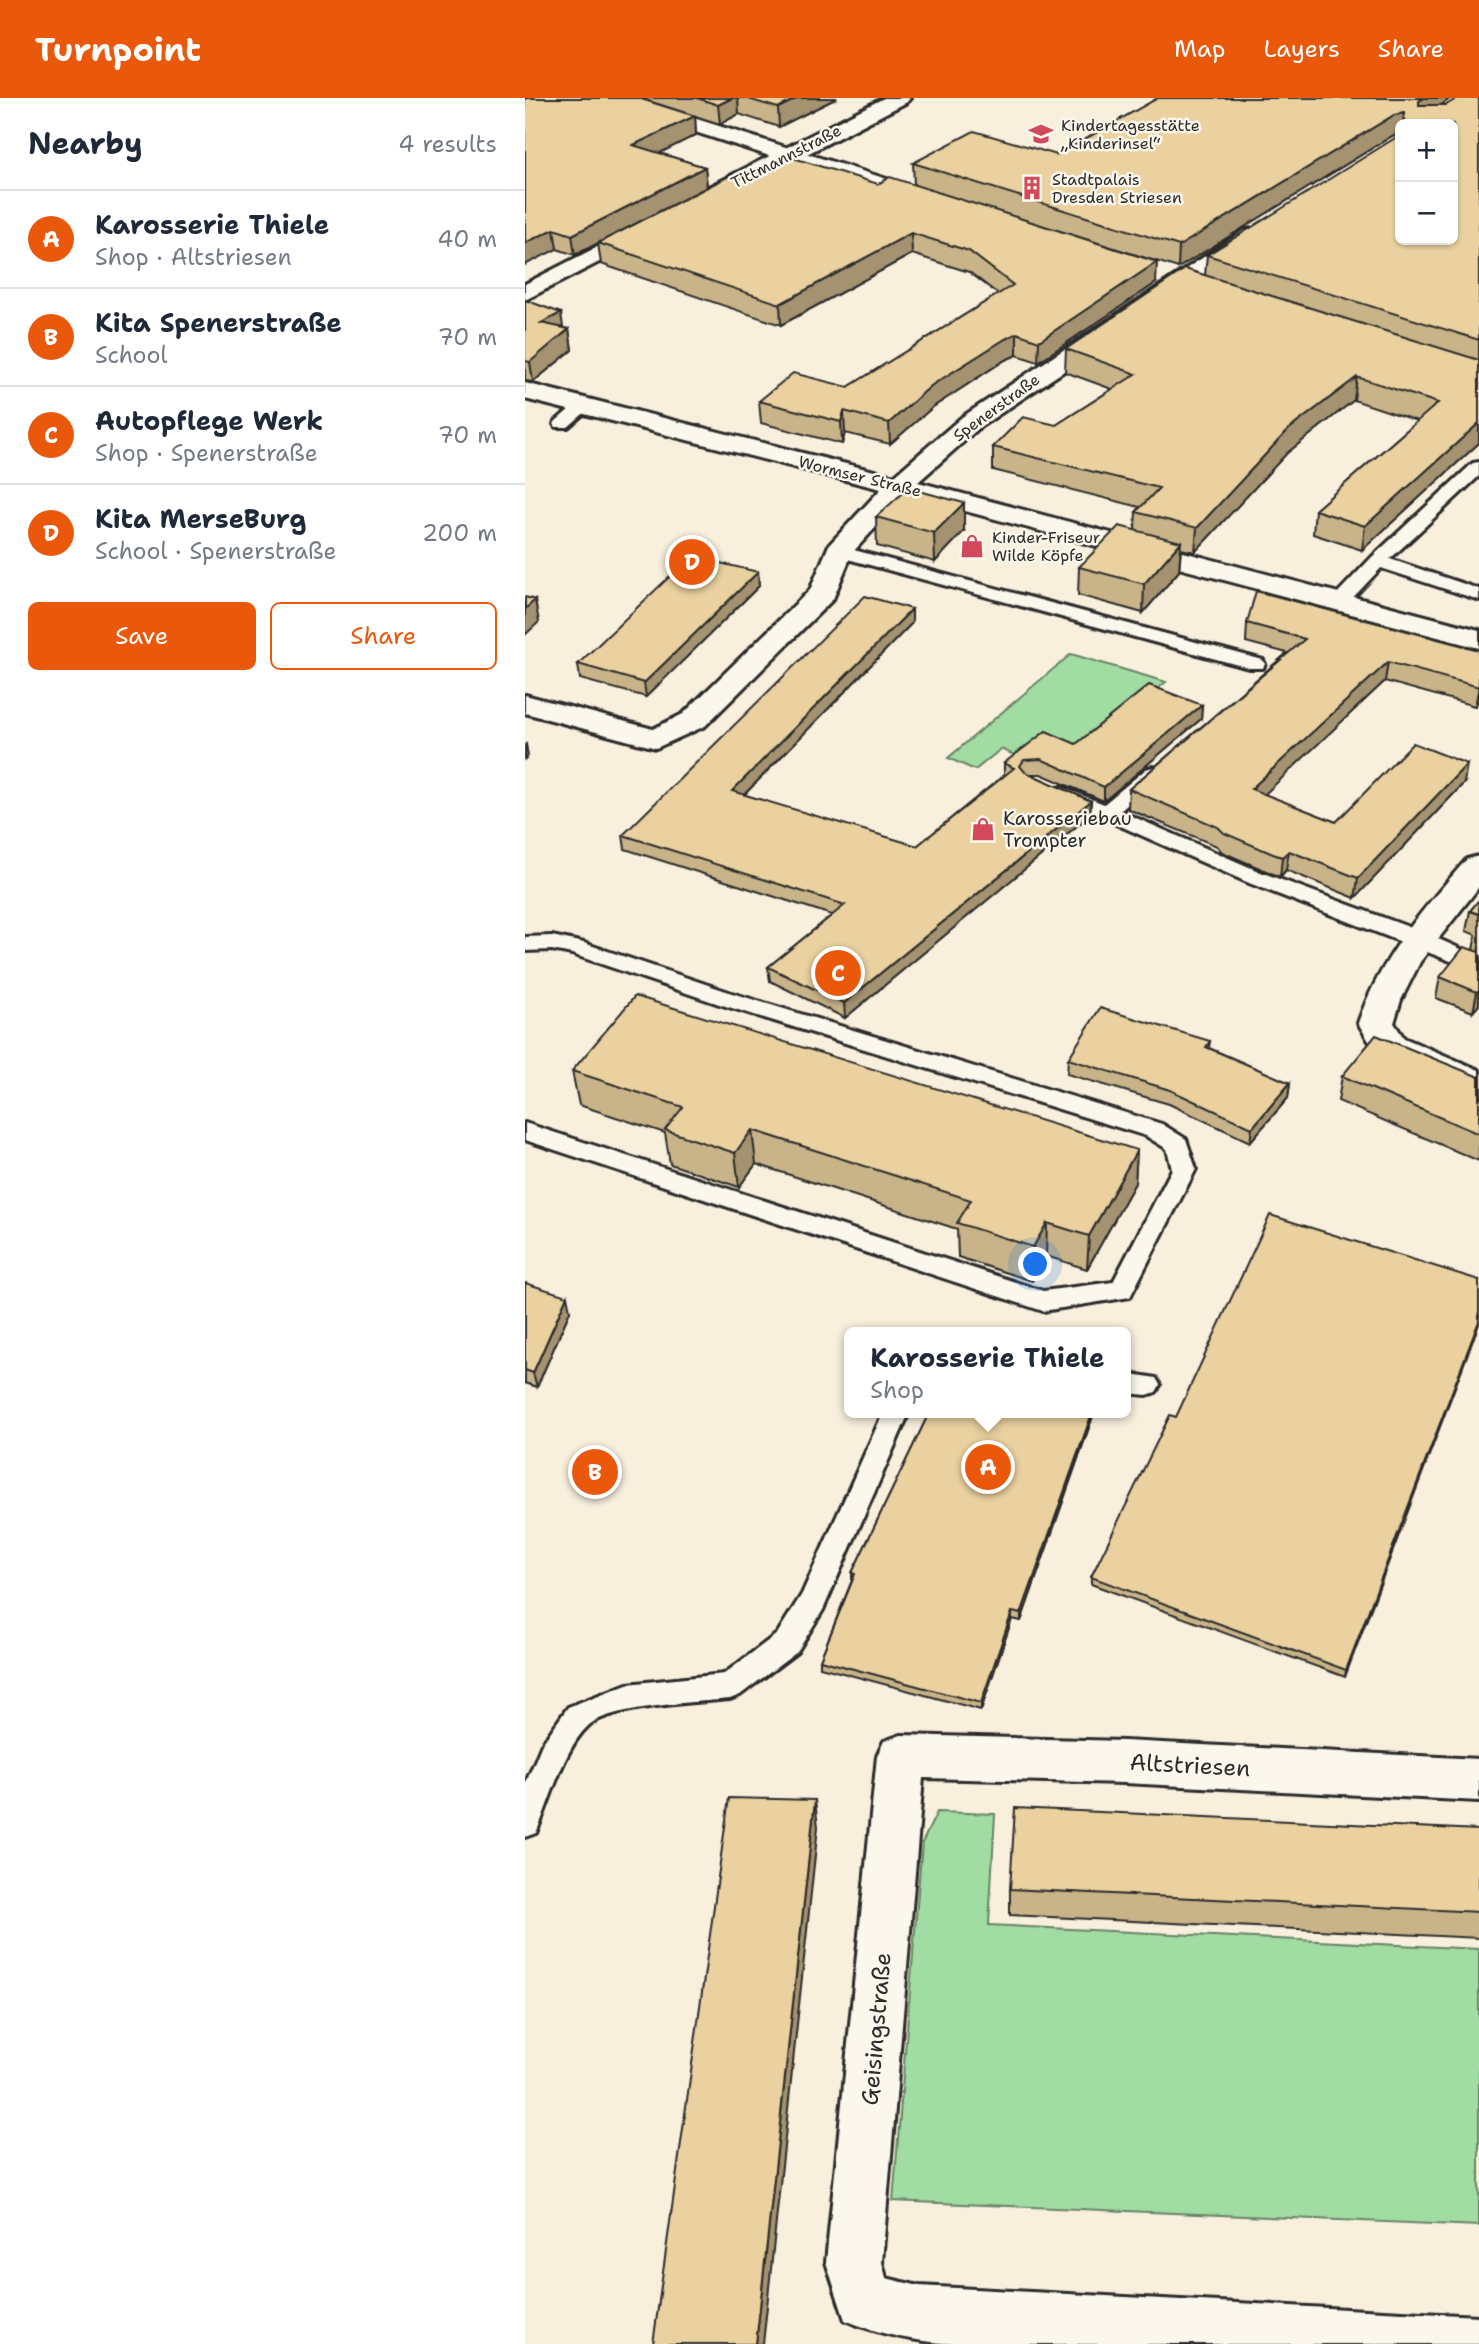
<!DOCTYPE html>
<html lang="en">
<head>
<meta charset="utf-8">
<style>
  :root { --surface:#fff; --page:#f2f2f3; --text:#1f2937; --muted:#747a83; --line:#e0e1e3; --accent:#ea580c }
  body { margin:0; font-family:"Shantell Sans",sans-serif; background:var(--page); color:var(--text) }
  .controls { position:absolute; right:21px; top:21px; display:grid; overflow:hidden; border-radius:10px; box-shadow:0 2px 5px #0004 }
  .controls button { width:63px; height:63px; display:grid; place-items:center; padding:0; border:0; border-bottom:2px solid var(--line); background:var(--surface); color:var(--text); font:35px sans-serif }
  .you { position:absolute; left:511px; top:1167px; width:24px; height:24px; margin:-18px; border:5px solid #fff; border-radius:50%; background:#1a73e8; box-shadow:0 0 0 10px #1a73e833 }
  .badge { display:grid; place-items:center; width:46px; height:46px; border-radius:50%; background:var(--accent); color:#fff; font-size:23px; font-weight:700 }
  .pin { position:absolute; translate:-50% -50%; border:4px solid #fff; box-shadow:0 2px 7px #0006 }
  .popup { position:absolute; left:319px; top:1229px; width:287px; height:91px; box-sizing:border-box; display:grid; place-content:center; border-radius:10px; background:var(--surface); filter:drop-shadow(0 2px 5px #0005); font-size:23px; white-space:nowrap; color:var(--muted) }
  .popup b { font-size:26px; color:var(--text) }
  .popup::after { content:''; position:absolute; left:50%; top:100%; margin-left:-14px; border:14px solid transparent; border-top-color:var(--surface) }
  .list { margin:0; padding:0; list-style:none }
  h2 { display:flex; justify-content:space-between; align-items:center; height:91px; margin:0; padding:0 28px; font-size:30px }
  h2 small { font-size:23px; font-weight:400; color:var(--muted) }
  .list li { display:grid; grid-template-columns:46px 1fr auto; gap:21px; align-items:center; box-sizing:border-box; height:98px; padding:0 28px; border-top:2px solid var(--line) }
  .list b { display:block; font-size:26px; white-space:nowrap }
  .list p { margin:0; font-size:23px; white-space:nowrap; color:var(--muted) }
  .list em { font-size:23px; font-style:normal; color:var(--muted) }
  .actions { display:flex; gap:14px; padding:21px 28px }
  .actions a { flex:1; padding:16px 0; border:2px solid var(--accent); border-radius:10px; text-align:center; font-size:24px; color:var(--accent) }
  .actions .main { background:var(--accent); color:#fff }
  .map { position:relative; flex:none; width:954px; height:2246px; overflow:hidden }
  header { display:flex; align-items:center; gap:42px; box-sizing:border-box; height:98px; padding:0 35px; background:var(--accent); color:#fff }
  header strong { font-size:33px }
  nav { display:flex; gap:38px; margin-inline-start:auto; font-size:24px }
  main { display:flex }
  aside { flex:1; background:var(--surface) }
  .map>svg:first-child { display:block }
  .green { fill:#a1dca2; stroke:#668466; stroke-width:2 }
  .lines { fill:none; stroke-linecap:round; stroke-linejoin:round }
  .lane-casing { stroke:#2b2b2b; stroke-width:6 }
  .street-casing { stroke:#2b2b2b; stroke-width:6 }
  .secondary-casing { stroke:#2b2b2b; stroke-width:6 }
  .lane { fill:#fbf7ec; fill-rule:evenodd }
  .street { fill:#fbf7ec; fill-rule:evenodd }
  .secondary { fill:#fbf7ec; fill-rule:evenodd }
  .wall { fill:#c9b489; stroke:#2b2b2b; stroke-width:2 }
  .shaded-wall { fill:#a4926f; stroke:#2b2b2b; stroke-width:2 }
  .building { fill:#ead19f; stroke:#2b2b2b; stroke-width:2 }
  .labels { text-anchor:middle; stroke-width:5; stroke-linejoin:round; paint-order:stroke }
  .far-poi-label { font-size:16px; fill:#2b2b2b; stroke:#fbf7ec; text-anchor:start }
  .far-street-label { font-size:16px; fill:#2b2b2b; stroke:#fbf7ec }
  .poi-label { font-size:19px; fill:#2b2b2b; stroke:#fbf7ec; text-anchor:start }
  .near-street-label { font-size:23px; fill:#2b2b2b; stroke:#fbf7ec }
</style>
</head>
<body>
<header>
<strong>Turnpoint</strong>
<nav><a>Map</a><a>Layers</a><a>Share</a></nav>
</header>
<main>
<aside>
<h2>Nearby<small>4 results</small></h2>
<ul class="list">
<li><span class="badge">A</span><div><b>Karosserie Thiele</b><p>Shop · Altstriesen</p></div><em>40 m</em></li>
<li><span class="badge">B</span><div><b>Kita Spenerstraße</b><p>School</p></div><em>70 m</em></li>
<li><span class="badge">C</span><div><b>Autopflege Werk</b><p>Shop · Spenerstraße</p></div><em>70 m</em></li>
<li><span class="badge">D</span><div><b>Kita MerseBurg</b><p>School · Spenerstraße</p></div><em>200 m</em></li>
</ul>
<div class="actions"><a class="main">Save</a><a>Share</a></div>
</aside>
<div class="map">
<svg width="954" height="2246" viewBox="0 0 954 2246">
  <rect width="100%" height="100%" fill="#f8efdd"/>
  <filter id="ink" filterUnits="userSpaceOnUse"><feTurbulence type="fractalNoise" baseFrequency=".0143" numOctaves="2"/><feDisplacementMap in="SourceGraphic" scale="14" xChannelSelector="R" yChannelSelector="G"/><feConvolveMatrix kernelMatrix="1 2 1 2 8 2 1 2 1" color-interpolation-filters="sRGB"/></filter>
  <g filter="url(#ink)">
    <g class="green">
      <path d="M546 556 641 584 550 659 500 662 476 651 450 672 423 660Z"/>
      <path d="M412 1714 470 1716 464 1827 954 1851V2128L368 2103 397 1745Z"/>
    </g>
    <g class="lines">
      <g class="lane-casing">
        <g id="lane">
          <path d="M58 303 66 308 64 311 43 329H31L29 326 31 323 52 305Z"/>
          <path d="M954 364V378L865 461 954 491V502L856 470 820 508H808L805 504 808 500 847 459 948 365Z"/>
          <path d="M314 448 738 562 740 566 738 570H724L308 457 305 453 308 449Z"/>
          <path d="M628 669 635 671 638 675 635 679 595 713 738 775 900 835 954 859V874L724 785 530 699 527 695 530 691 537 689 579 706 621 671Z"/>
          <path d="M27 838 59 845 210 896 637 1026 661 1041 671 1071 605 1199 518 1213 0 1042V1025L518 1193 588 1184 647 1071 642 1051 621 1038 194 906 47 856 27 852 0 853V839Z"/>
          <path d="M601 1275 631 1280 635 1287 631 1294 622 1297 601 1295Z"/>
          <path d="M358 1315H384L298 1512 272 1554 215 1597 205 1601C174 1604 84 1608 63 1628 38 1651 25 1704 11 1735L0 1739V1687L17 1646 43 1609 102 1586 199 1576 252 1536 277 1496Z"/>
        </g>
      </g>
      <g class="street-casing">
        <g id="street">
          <path d="M74 0H105L400 93 403 98 400 103H384L77 4Z"/>
          <path d="M908 0H943L954 3V15L911 4Z"/>
          <path d="M726 131 734 133 737 138 734 143 455 329 393 384 954 532V550L380 397 327 455 308 501 180 628 131 650 0 615V597L128 631 158 616 285 492 304 447 356 391 0 301V285L369 378 437 319 718 133Z"/>
          <path d="M954 758V789L895 864 876 902 869 925 879 940 954 972V999L853 958 833 925C855 860 898 811 942 761Z"/>
          <path d="M376 1637 599 1643 954 1661V1703L599 1685 398 1680 357 2164 361 2180 394 2188 953 2218 954 2246H431C392 2244 356 2237 320 2222L301 2164 352 1658 359 1643Z"/>
        </g>
      </g>
      <g class="secondary-casing">
        <g id="secondary">
          <path d="M359 0H385L382 4 180 109H164L161 104 164 99Z"/>
          <path d="M119 125 127 127 130 132 127 137 0 202V186Z"/>
        </g>
      </g>
      <use href="#lane" class="lane"/>
      <use href="#street" class="street"/>
      <use href="#secondary" class="secondary"/>
    </g>
    <g class="wall">
      <path d="M0 0 170 18 171 37 134 55 180 69 182 89 103 130 221 81 631 185 513 264 492 257 480 262 408 309 365 346 320 335 317 346 236 325 234 303 323 289 473 196 444 174 387 156 256 227 76 166 73 145 50 157 32 151Z"/>
      <path d="M114 0H312L254 29 214 16 195 26Z"/>
      <path d="M633 0H926L916 7H921L954 0V345L837 452 788 436 790 412 892 323 829 302 762 355 670 454 656 451 654 473 618 515 553 497 554 469 610 432 611 414 615 409 468 372V349L531 327 587 291 540 274 541 251 680 177 682 157 928 26H875L867 38 653 170 389 87 388 65 532 57Z"/>
      <path d="M0 202 38 230 44 231 47 252 8 284 0 283Z"/>
      <path d="M351 419 439 433 410 464 352 448Z"/>
      <path d="M233 474 234 488 121 599 55 581 53 566Z"/>
      <path d="M387 525 219 697 392 748 479 677V665L551 646 677 607 676 621 579 703 516 676H505L566 703 565 717 320 920 245 883 243 869 307 817 100 751 98 737Z"/>
      <path d="M722 525 954 552V602L950 608 860 583 739 696 811 724 939 685 830 800 761 772 755 779 746 775 697 754 692 748 603 711 604 691 762 555 721 544Z"/>
      <path d="M954 802V907L948 914 911 900 915 879 948 852 951 837 941 833 945 813Z"/>
      <path d="M685 943 684 950 765 985 763 1000 725 1044 644 1006 542 976 543 961Z"/>
      <path d="M47 973 612 1052 610 1085 562 1171 521 1158 507 1183 433 1159 432 1131 231 1066 214 1089 145 1066 140 1035 54 1007Z"/>
      <path d="M817 978 954 979V1063L813 1003Z"/>
      <path d="M954 1182 820 1579 566 1486V1479L651 1319Z"/>
      <path d="M0 1185 45 1213 12 1289 0 1285Z"/>
      <path d="M404 1315H568V1318L496 1523 487 1521 456 1612 295 1569V1562L327 1482V1475Z"/>
      <path d="M954 1732V1840L485 1817V1791Z"/>
    </g>
    <g class="shaded-wall">
      <path d="M207 0H213L214 16 195 26 193 7Z"/>
      <path d="M273 0H312L254 29 253 10Z"/>
      <path d="M899 0H926L892 24 894 3Z"/>
      <path d="M879 15 878 26H875V36L867 38 653 170 654 148 869 17Z"/>
      <path d="M170 18 171 37 111 67 108 47Z"/>
      <path d="M180 69 182 89 50 157 47 137Z"/>
      <path d="M29 131 32 151 0 167V145Z"/>
      <path d="M386 135 387 156 256 227 255 206Z"/>
      <path d="M632 164 631 185 513 264 514 243Z"/>
      <path d="M36 215 39 236 44 231 47 252 8 284 5 264 16 225Z"/>
      <path d="M492 235V257L480 262 408 309 365 346 364 325 407 287 480 241Z"/>
      <path d="M832 279 829 302 762 355 670 454 672 430 764 331Z"/>
      <path d="M319 313 320 335 317 346 316 324Z"/>
      <path d="M954 325V345L837 452 840 428Z"/>
      <path d="M439 405V433L410 464 409 435Z"/>
      <path d="M656 444 654 473 618 515 619 486Z"/>
      <path d="M233 474 234 488 121 599 119 585Z"/>
      <path d="M10 502 14 524 0 537V511Z"/>
      <path d="M387 511V525L208 708 207 693Z"/>
      <path d="M863 564 860 583 724 711 726 691Z"/>
      <path d="M954 588V602L950 608Z"/>
      <path d="M677 607 676 621 579 703V689Z"/>
      <path d="M1 646 3 658 0 661V647Z"/>
      <path d="M942 666 939 685 830 800 833 780Z"/>
      <path d="M566 703 565 717 320 920 319 905Z"/>
      <path d="M764 753 761 772 755 779 757 759Z"/>
      <path d="M954 892V907L948 914 952 894Z"/>
      <path d="M765 985 763 1000 725 1044 727 1030Z"/>
      <path d="M227 1032 231 1066 214 1089 210 1055Z"/>
      <path d="M612 1052 610 1085 562 1171 564 1138Z"/>
      <path d="M522 1125 521 1158 507 1183 508 1149Z"/>
      <path d="M42 1198 45 1213 12 1289 8 1275Z"/>
      <path d="M954 1223V1226L820 1579 821 1572Z"/>
      <path d="M567 1315H568V1318L496 1523V1516Z"/>
      <path d="M487 1514V1521L456 1612V1605Z"/>
      <path d="M290 1702 293 1729 238 2246H231Z"/>
    </g>
    <g class="building">
      <path d="M0 0H113L170 18 108 47 180 69 47 137 29 131 0 145Z"/>
      <path d="M172 0H207L193 7Z"/>
      <path d="M220 0H273L253 10Z"/>
      <path d="M633 0H899L894 3V7H921L933 0H954V242L682 157 875 37V142H928V26H879V15L869 17 654 148 388 65 449 33 532 57Z"/>
      <path d="M265 59 353 86 365 79 632 164 514 243 492 235 480 241 407 287 364 325 319 313 316 324 234 303 268 275 323 289 488 187 444 153 386 135 255 206 73 145 206 77 221 81Z"/>
      <path d="M660 171 954 262V325L840 428 790 412 913 305 832 279 764 331 672 430 611 414 634 390 468 349 498 319 531 327 611 276 541 251Z"/>
      <path d="M0 202 36 215 16 225 44 231 5 264 0 263Z"/>
      <path d="M383 390 439 405 409 435 351 419Z"/>
      <path d="M594 428 656 444 619 486 554 469Z"/>
      <path d="M166 458 233 474 119 585 53 566Z"/>
      <path d="M731 493 954 552V589L863 564 726 691 811 724 888 645 942 666 833 780 764 753 757 759 748 756 699 735 693 729 604 691 780 541 722 525Z"/>
      <path d="M340 498 387 511 207 693 392 748 489 670 479 665 521 633 551 646 624 587 677 607 579 689 516 661 499 662 495 668 500 674 566 703 319 905 243 869 320 807 98 737Z"/>
      <path d="M0 499 10 502 0 511Z"/>
      <path d="M954 802V816L945 813Z"/>
      <path d="M939 849 954 854V892L952 894 915 879Z"/>
      <path d="M110 898 612 1052 564 1138 522 1125 508 1149 432 1125 446 1102 227 1032 210 1055 140 1032 158 1009 47 973Z"/>
      <path d="M575 910 685 943 681 949 765 985 727 1030 645 992 543 961Z"/>
      <path d="M851 937 954 979V1036L817 978Z"/>
      <path d="M745 1117 954 1182V1223L821 1572 566 1479 645 1317 651 1319Z"/>
      <path d="M0 1185 42 1198 8 1275 0 1272Z"/>
      <path d="M404 1315H567L496 1516 487 1514 456 1605 295 1562 330 1476 327 1475Z"/>
      <path d="M204 1700 290 1702 231 2246H128Z"/>
      <path d="M490 1710 954 1732V1814L485 1791Z"/>
    </g>
  </g>
  <defs>
    <g id="school-bare" transform="scale(1.89)"><path d="M0-5L7-2L0 1L-7-2ZM-4 1L0 2.5L4 1V4Q0 6-4 4Z" fill="#d1495b" stroke="#fbf7ec" stroke-width="2.5" paint-order="stroke"/></g>
    <g id="building-bare" transform="scale(1.89)"><path d="M-4-6H4V6H1V3H-1V6H-4ZM-2.5-4.3h1.7v1.8h-1.7ZM.8-4.3h1.7v1.8H.8ZM-2.5-1h1.7V.8h-1.7ZM.8-1h1.7V.8H.8Z" fill="#d1495b" stroke="#fbf7ec" stroke-width="2.5" paint-order="stroke"/></g>
    <g id="shop-bare" transform="scale(1.89)"><path d="M-5-2.5h2.3a2.7 3.5 0 0 1 5.4 0H5L5.5 6h-11ZM-1.5-2.5h3a1.5 2.3 0 0 0-3 0Z" fill="#d1495b" stroke="#fbf7ec" stroke-width="2.5" paint-order="stroke"/></g>
  </defs>
  <g fill-rule="evenodd">
    <use href="#school-bare" x="516" y="36"/>
    <use href="#building-bare" x="507" y="90"/>
    <use href="#shop-bare" x="447" y="448"/>
    <use href="#shop-bare" x="458" y="731"/>
  </g>
  <g class="labels">
    <g class="far-poi-label">
      <text x="536" y="33">Kindertagesstätte<tspan x="536" dy="18">„Kinderinsel“</tspan></text>
      <text x="527" y="87">Stadtpalais<tspan x="527" dy="18">Dresden Striesen</tspan></text>
      <text x="467" y="445">Kinder-Friseur<tspan x="467" dy="18">Wilde Köpfe</tspan></text>
    </g>
    <g class="far-street-label">
      <text transform="translate(261 58) rotate(-27)" y="6">Tittmannstraße</text>
      <text transform="translate(471 309) rotate(-36)" y="6">Spenerstraße</text>
      <text transform="translate(335 378) rotate(14)" y="6">Wormser Straße</text>
    </g>
    <g class="poi-label">
      <text x="478" y="727">Karosseriebau<tspan x="478" dy="22">Trompter</tspan></text>
    </g>
    <g class="near-street-label">
      <text transform="translate(665 1667) rotate(3)" y="8">Altstriesen</text>
      <text transform="translate(351 1931) rotate(-85)" y="8">Geisingstraße</text>
    </g>
  </g>
</svg>
<div class="controls">
<button>+</button>
<button>−</button>
</div>
<div class="you"></div>
<div class="pin badge" style="left:463px;top:1369px">A</div>
<div class="popup"><b>Karosserie Thiele</b>Shop</div>
<div class="pin badge" style="left:70px;top:1374px">B</div>
<div class="pin badge" style="left:313px;top:875px">C</div>
<div class="pin badge" style="left:167px;top:464px">D</div>
</div>
</main>
</body>
</html>
